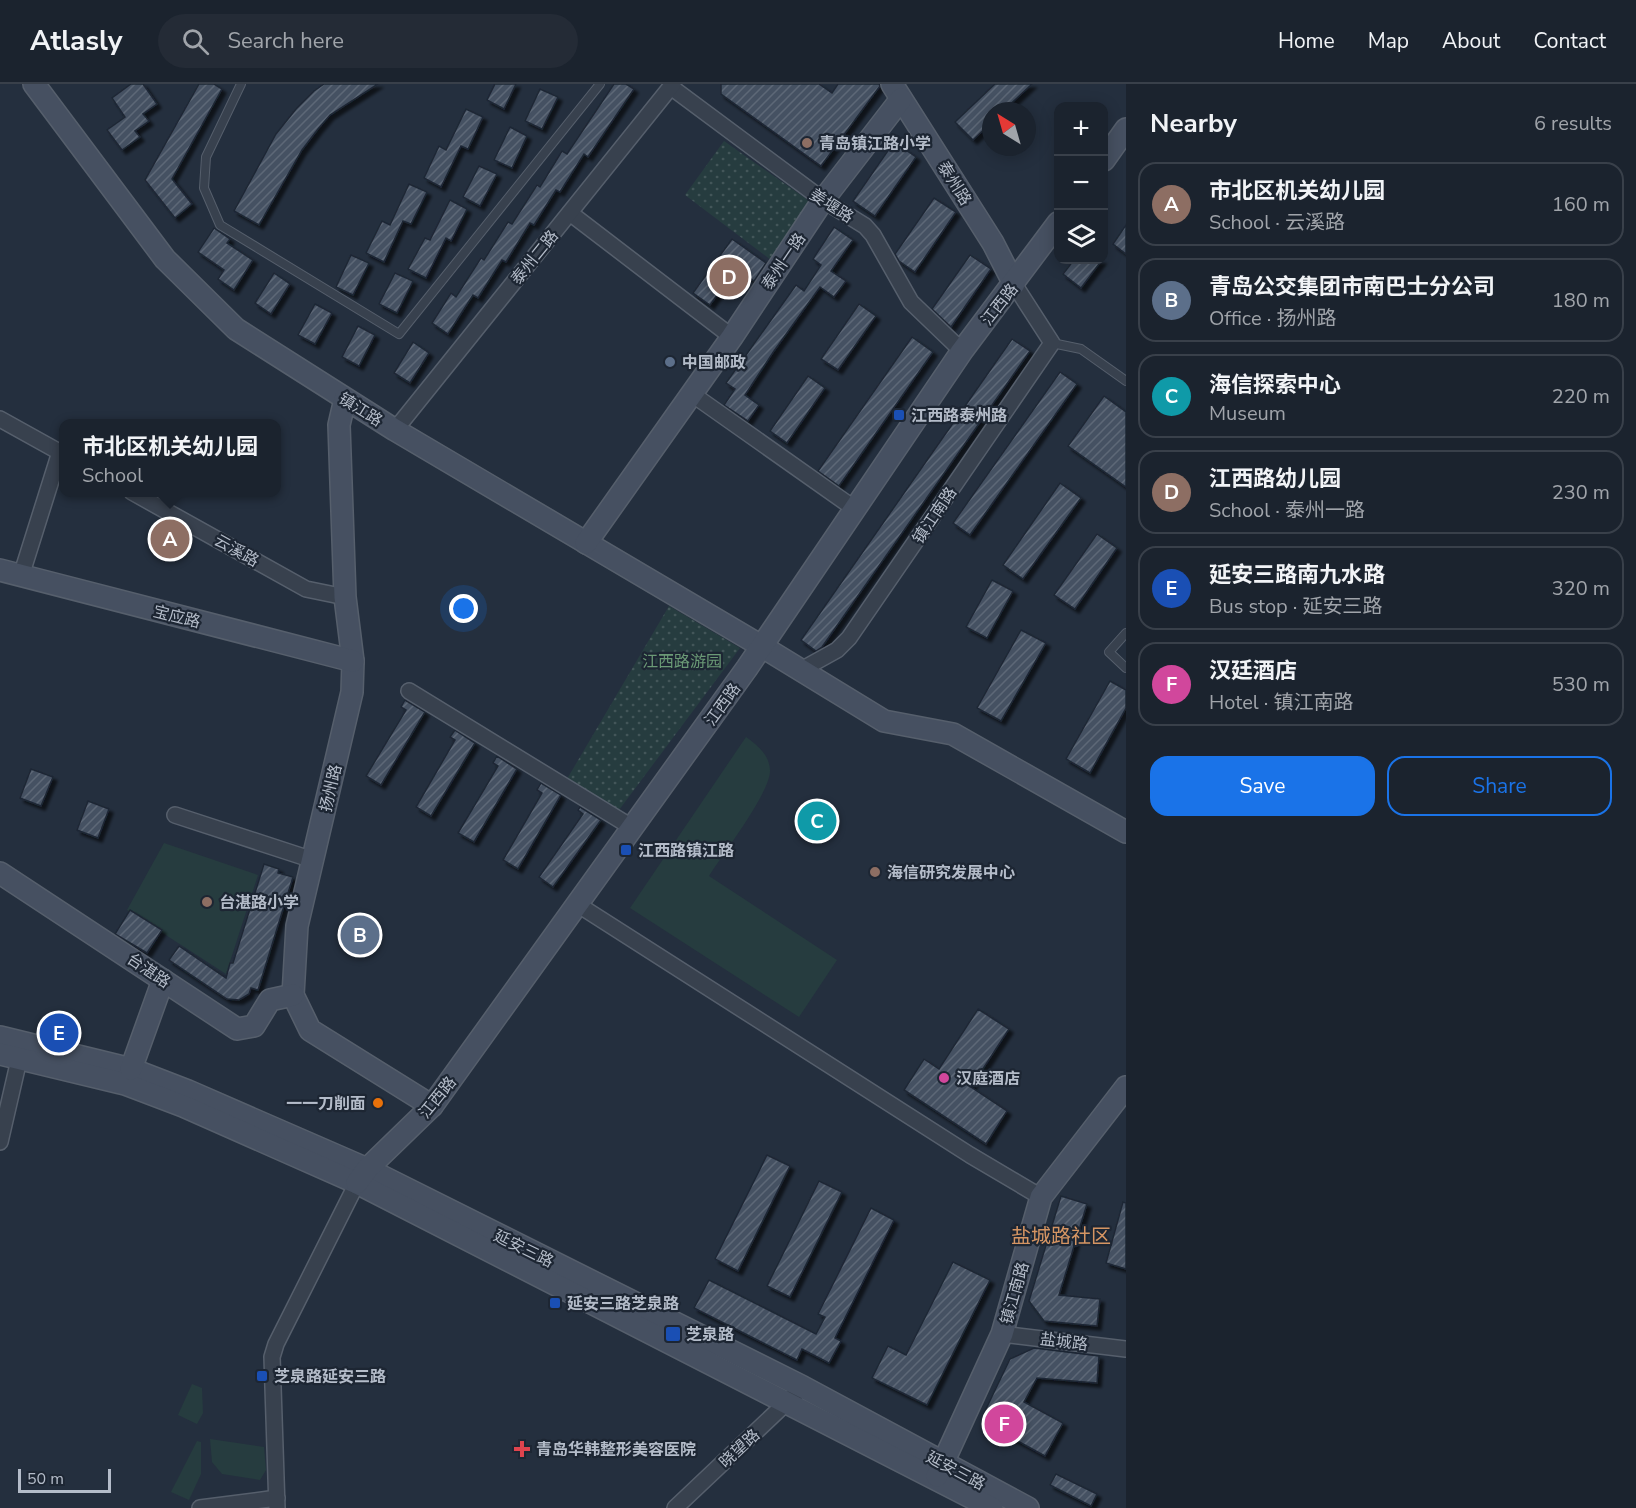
<!DOCTYPE html>
<html lang="en">
<head>
<meta charset="utf-8">
<style>
  :root { --surface:#1b232e; --page:#242b36; --text:#f1f3f6; --muted:#a0a4aa; --line:#39404a; --accent:#1a73e8 }
  body { margin:0; font-family:"Nunito Sans","Noto Sans SC",sans-serif; background:var(--page); color:var(--text) }
  .controls { position:absolute; right:18px; top:18px; display:grid; overflow:hidden; border-radius:12px; box-shadow:0 3px 15px #0003 }
  .controls button { width:54px; height:54px; display:grid; place-items:center; padding:0; border:0; border-bottom:2px solid var(--line); background:var(--surface); color:var(--text); font:30px sans-serif }
  .compass { position:absolute; left:982px; top:18px; width:54px; height:54px; border-radius:50%; background:var(--surface); box-shadow:0 3px 15px #0003; rotate:323deg }
  .scale { position:absolute; left:18px; bottom:15px; width:93px; box-sizing:border-box; padding-left:6px; border:3px solid #b4bcc9; border-top:0; font-size:16px; line-height:21px; white-space:nowrap; color:#b4bcc9; -webkit-text-stroke:4px #1d2633; paint-order:stroke }
  .you { position:absolute; left:464px; top:525px; width:21px; height:21px; margin:-15px; border:4px solid #fff; border-radius:50%; background:#1a73e8; box-shadow:0 0 0 9px #1a73e833 }
  .badge { display:grid; place-items:center; width:39px; height:39px; border-radius:50%; background:var(--accent); color:#fff; font-size:20px; font-weight:700 }
  .pin { position:absolute; translate:-50% -50%; border:3px solid #fff; box-shadow:0 2px 6px #0006 }
  .popup { position:absolute; left:59px; top:335px; width:222px; height:78px; box-sizing:border-box; display:grid; place-content:center; border-radius:12px; background:var(--surface); filter:drop-shadow(0 2px 4px #0005); font-size:20px; white-space:nowrap; color:var(--muted) }
  .popup b { font-size:22px; color:var(--text) }
  .popup::after { content:''; position:absolute; left:50%; top:100%; margin-left:-12px; border:12px solid transparent; border-top-color:var(--surface) }
  .list { margin:0; padding:0; list-style:none }
  h2 { display:flex; justify-content:space-between; align-items:center; height:78px; margin:0; padding:0 24px; font-size:26px }
  h2 small { font-size:20px; font-weight:400; color:var(--muted) }
  .list li { display:grid; grid-template-columns:39px 1fr auto; gap:18px; align-items:center; box-sizing:border-box; height:84px; margin:0 12px 12px; padding:0 12px; border:2px solid var(--line); border-radius:18px }
  .list b { display:block; font-size:22px; white-space:nowrap }
  .list p { margin:0; font-size:20px; white-space:nowrap; color:var(--muted) }
  .list em { font-size:20px; font-style:normal; color:var(--muted) }
  .actions { display:flex; gap:12px; padding:18px 24px }
  .actions a { flex:1; padding:14px 0; border:2px solid var(--accent); border-radius:18px; text-align:center; font-size:21px; color:var(--accent) }
  .actions .main { background:var(--accent); color:#fff }
  .icon { flex:none; width:33px; height:33px; fill:none; stroke:currentColor; stroke-width:2; stroke-linecap:round; stroke-linejoin:round }
  .map { position:relative; flex:none; width:1126px; height:1424px; overflow:hidden }
  header { display:flex; align-items:center; gap:36px; box-sizing:border-box; height:84px; padding:0 30px; background:var(--surface); border-bottom:2px solid var(--line) }
  header strong { font-size:28px }
  nav { display:flex; gap:33px; margin-inline-start:auto; font-size:21px }
  .search { width:420px; height:54px; background:var(--page); display:flex; align-items:center; gap:15px; box-sizing:border-box; padding:0 21px; border-radius:33px; color:var(--muted); font-size:22px }
  main { display:flex }
  aside { flex:1; background:var(--surface) }
  .map>svg:first-child { display:block }
  .green { fill:#263c3f }
  .park { fill:url(#park-dots) }
  .building { fill:url(#building-hatch); stroke:#1f2835; stroke-width:1.5; filter:url(#shadow) }
  .lines { fill:none; stroke-linecap:round; stroke-linejoin:round }
  .lane-casing { stroke:#565f6c; stroke-width:10 }
  .street-casing { stroke:#565f6c; stroke-width:18 }
  .secondary-casing { stroke:#565f6c; stroke-width:24 }
  .lane { stroke:#38414e; stroke-width:8 }
  .street { stroke:#38414e; stroke-width:15 }
  .secondary { stroke:#465061; stroke-width:21 }
  .education-dot { fill:#8d6e63; stroke:#1d2633; stroke-width:2 }
  .service-dot { fill:#5c6f8a; stroke:#1d2633; stroke-width:2 }
  .transit-dot { fill:#1a4fb4; stroke:#1d2633; stroke-width:2 }
  .hotel-dot { fill:#d1479c; stroke:#1d2633; stroke-width:2 }
  .food-dot { fill:#e8710a; stroke:#1d2633; stroke-width:2 }
  .health-dot { fill:#e0444e; stroke:#1d2633; stroke-width:2 }
  .labels { text-anchor:middle; stroke-width:4.5; stroke-linejoin:round; paint-order:stroke }
  .poi-label { font-size:16px; font-weight:bold; fill:#b4bcc9; stroke:#1d2633; text-anchor:start }
  .street-label { font-size:16px; fill:#b4bcc9; stroke:#1d2633 }
  .park-label { font-size:16px; fill:#6b9a76; stroke:#1d2633 }
  .quarter-label { font-size:20px; fill:#d59563; stroke:#1d2633 }
</style>
</head>
<body>
<header>
<strong>Atlasly</strong>
<div class="search"><svg class="icon" aria-label="search" viewBox="0 0 24 24"><circle cx="10" cy="10" r="6"/><path d="M15 15l6 6"/></svg>Search here</div>
<nav><a>Home</a><a>Map</a><a>About</a><a>Contact</a></nav>
</header>
<main>
<div class="map">
<svg width="1126" height="1424" viewBox="0 0 1126 1424">
  <defs>
    <pattern id="park-dots" width="8" height="8" patternUnits="userSpaceOnUse" patternTransform="scale(1.5)"><rect width="8" height="8" fill="#263c3f"/><path d="M2 2h.1M6 6h.1" fill="none" stroke="#435659" stroke-width="1.8" stroke-linecap="round"/></pattern>
    <pattern id="building-hatch" width="6" height="6" patternUnits="userSpaceOnUse" patternTransform="scale(1.5)"><rect width="6" height="6" fill="#455162"/><path d="M-1 1l2-2M0 6l6-6M5 7l2-2" fill="none" stroke="#5d6877"/></pattern>
    <filter id="shadow"><feDropShadow dx="4" dy="4" stdDeviation="1.5" flood-color="#0009"/></filter>
  </defs>
  <rect width="100%" height="100%" fill="#242f3e"/>
  <g class="green">
    <path d="M746 653C757 661 769 670 770 686 771 708 722 771 709 792L837 876 799 933 630 824Z"/>
    <path d="M164 759 258 791 226 890 127 826Z"/>
    <path d="M192 1300 202 1304 203 1329 197 1340 178 1331Z"/>
    <path d="M210 1355 264 1363 266 1386 260 1396 222 1390 212 1378Z"/>
    <path d="M197 1357 201 1358V1390L189 1416 171 1408Z"/>
  </g>
  <g class="park">
    <path d="M724 57 815 121 775 179 685 111Z"/>
    <path d="M669 522 740 564 619 726 567 695Z"/>
  </g>
  <g class="building">
    <path d="M131 0H143L157 20 143 30 149 37 135 47 140 53 122 66 107 46 125 33 112 14Z"/>
    <path d="M199 0H214L222 5 172 95 192 120 175 134 145 96Z"/>
    <path d="M324 0H378L330 31 318 45 302 66 259 141 234 127 276 50 296 25 314 7Z"/>
    <path d="M495 0H516L504 25 487 16Z"/>
    <path d="M614 0H626L634 5 588 73 584 70 560 108 556 106 534 141 530 139 506 178 502 176 478 214 473 211 448 250 432 239 451 209 456 213 481 174 484 176 508 138 512 140 537 101 540 103 562 67 567 70Z"/>
    <path d="M721 0H819L832 9 838 0H879L880 2 821 82 721 10Z"/>
    <path d="M995 0H1032L1003 27H991V39L973 56 955 38Z"/>
    <path d="M540 5 558 13 542 45 525 37Z"/>
    <path d="M466 25 483 33 468 65 461 62 441 103 424 94 439 62 446 66Z"/>
    <path d="M510 43 527 52 512 84 494 76Z"/>
    <path d="M894 58 916 73 875 132 853 117Z"/>
    <path d="M479 82 497 90 480 122 463 113Z"/>
    <path d="M409 100 427 108 411 140 403 137 384 178 366 169 382 137 390 141Z"/>
    <path d="M934 114 956 128 915 188 899 177 895 170Z"/>
    <path d="M450 116 467 125 451 157 446 154 426 194 408 185 425 154 430 156Z"/>
    <path d="M1126 141V170L1113 160Z"/>
    <path d="M834 143 853 156 831 187 846 197 834 213 820 203 774 267 745 311 759 321 748 337 724 321 735 305 726 299 796 201 804 207 821 181 813 175Z"/>
    <path d="M214 144 230 155 227 159 253 176 234 206 218 195 224 186 198 168Z"/>
    <path d="M732 155 766 179 754 197 736 185 710 221 693 209Z"/>
    <path d="M351 171 369 179 353 211 336 203Z"/>
    <path d="M970 171 991 185 951 243 932 225Z"/>
    <path d="M1074 176H1102L1081 204 1063 190Z"/>
    <path d="M274 189 290 200 271 230 255 219Z"/>
    <path d="M395 189 413 197 397 229 379 220Z"/>
    <path d="M315 220 332 229 315 260 298 251Z"/>
    <path d="M859 220 876 232 838 286 821 275Z"/>
    <path d="M358 242 375 251 359 282 342 273Z"/>
    <path d="M912 253 933 268 839 402 818 387Z"/>
    <path d="M1012 255 1030 267 822 563 816 567 801 556Z"/>
    <path d="M413 258 429 269 410 299 394 289Z"/>
    <path d="M1060 288 1077 300 970 451 953 439Z"/>
    <path d="M808 292 825 304 787 359 770 347Z"/>
    <path d="M1104 312 1126 328V403L1068 362Z"/>
    <path d="M1060 399 1081 414 1023 495 1003 481Z"/>
    <path d="M1097 450 1117 464 1075 525 1054 511Z"/>
    <path d="M992 496 1013 507 987 554 966 543Z"/>
    <path d="M1021 546 1046 559 1001 637 977 624Z"/>
    <path d="M1110 597 1126 606V624L1090 689 1066 675Z"/>
    <path d="M405 616 425 628 381 701 366 692 406 626 401 623Z"/>
    <path d="M455 646 475 659 431 732 416 723 455 656 450 653Z"/>
    <path d="M497 672 517 685 474 758 458 749 498 682 493 679Z"/>
    <path d="M31 685 53 693 41 722 20 714Z"/>
    <path d="M541 699 561 711 518 785 503 776 542 709 537 706Z"/>
    <path d="M88 717 109 725 98 754 77 746Z"/>
    <path d="M580 723 601 736 553 803 539 793 583 730 578 726Z"/>
    <path d="M264 780 279 785 278 789 293 793 258 906 251 904 249 910 239 916 227 915 169 876 179 862 226 894 230 879H233Z"/>
    <path d="M130 826 162 846 147 869 115 850Z"/>
    <path d="M978 925 1009 945 971 1003 1007 1027 986 1060 904 1006 924 975 939 985Z"/>
    <path d="M767 1071 790 1082 738 1187 715 1175Z"/>
    <path d="M819 1097 842 1108 790 1213 767 1202Z"/>
    <path d="M1061 1112 1087 1120 1059 1211 1100 1215 1097 1242 1044 1237 1029 1217Z"/>
    <path d="M1123 1118 1126 1119V1185L1106 1179Z"/>
    <path d="M871 1124 894 1136 835 1254 841 1257 829 1279 802 1265 797 1276 694 1224 709 1196 816 1250 825 1233 818 1230Z"/>
    <path d="M953 1178 990 1196 927 1321 872 1294 888 1262 906 1271Z"/>
    <path d="M1034 1264 1099 1272 1097 1299 1037 1294 1024 1318 1063 1339 1045 1372 990 1342 985 1327 1010 1275Z"/>
    <path d="M1056 1390 1097 1410 1091 1422 1050 1401Z"/>
  </g>
  <g class="lines">
    <g class="lane-casing">
      <g id="lane">
        <path d="M241 0 206 73 204 104 220 141 399 250 600 0"/>
        <path d="M1052 259 1081 265 1126 297"/>
        <path d="M1126 549 1109 568 1126 584"/>
      </g>
    </g>
    <g class="street-casing">
      <g id="street">
        <path d="M671 3 823 116 865 142 873 151 911 218 962 267"/>
        <path d="M570 129 732 253"/>
        <path d="M692 310 855 425"/>
        <path d="M0 335 63 370"/>
        <path d="M395 346 673 0"/>
        <path d="M132 408 306 505 345 513"/>
        <path d="M21 492 60 368"/>
        <path d="M801 586 837 566 849 554 1052 259 1014 200"/>
        <path d="M409 607 633 744"/>
        <path d="M175 731 313 776"/>
        <path d="M577 820 970 1071 1041 1113"/>
        <path d="M0 1058 21 967"/>
        <path d="M1002 1250 1126 1265"/>
        <path d="M200 1424 277 1414"/>
        <path d="M277 1424 272 1273 276 1260 357 1099"/>
        <path d="M675 1424 803 1303"/>
      </g>
    </g>
    <g class="secondary-casing">
      <g id="secondary">
        <path d="M34 0 165 175 236 245 395 346 763 563 884 637 953 650 1126 748"/>
        <path d="M892 0 993 159 1014 200"/>
        <path d="M1104 76 1126 45"/>
        <path d="M345 315 339 341 345 513 353 577 352 608 297 842 293 911 310 946 432 1022"/>
        <path d="M586 459 732 253 823 116 901 15"/>
        <path d="M0 486 353 577"/>
        <path d="M0 789 237 945 254 942 270 916 293 911"/>
        <path d="M0 953 131 985 188 1007 367 1085 803 1303 1028 1424"/>
        <path d="M0 970 125 1000 183 1022 357 1099 992 1424"/>
        <path d="M131 985 163 896"/>
        <path d="M357 1099 367 1085 432 1022 747 584 962 267 1058 139"/>
        <path d="M937 1392 1002 1250 1041 1113 1126 1003"/>
      </g>
    </g>
    <use href="#lane" class="lane"/>
    <use href="#street" class="street"/>
    <use href="#secondary" class="secondary"/>
  </g>
  <g class="education-dot">
    <circle cx="807" cy="59" r="6"/>
    <circle cx="875" cy="788" r="6"/>
    <circle cx="207" cy="818" r="6"/>
  </g>
  <circle class="service-dot" cx="670" cy="278" r="6"/>
  <g class="transit-dot">
    <rect x="893" y="325" width="12" height="12" rx="3"/>
    <rect x="620" y="760" width="12" height="12" rx="3"/>
    <rect x="549" y="1213" width="12" height="12" rx="3"/>
    <rect x="665" y="1242" width="16" height="16" rx="3"/>
    <rect x="256" y="1286" width="12" height="12" rx="3"/>
  </g>
  <circle class="hotel-dot" cx="944" cy="994" r="6"/>
  <circle class="food-dot" cx="378" cy="1019" r="6"/>
  <path class="health-dot" d="M519 1356h6v6h6v6h-6v6h-6v-6h-6v-6h6z"/>
  <g class="labels">
    <g class="poi-label">
      <text x="819" y="65">青岛镇江路小学</text>
      <text x="682" y="284">中国邮政</text>
      <text x="911" y="337">江西路泰州路</text>
      <text x="638" y="772">江西路镇江路</text>
      <text x="887" y="794">海信研究发展中心</text>
      <text x="219" y="824">台湛路小学</text>
      <text x="956" y="1000">汉庭酒店</text>
      <text x="366" y="1025" text-anchor="end">一一刀削面</text>
      <text x="567" y="1225">延安三路芝泉路</text>
      <text x="686" y="1256">芝泉路</text>
      <text x="274" y="1298">芝泉路延安三路</text>
      <text x="536" y="1371">青岛华韩整形美容医院</text>
    </g>
    <g class="street-label">
      <text transform="translate(955 99) rotate(58)" y="6">泰州路</text>
      <text transform="translate(832 121) rotate(33)" y="6">姜堰路</text>
      <text transform="translate(534 173) rotate(-51)" y="6">泰州二路</text>
      <text transform="translate(783 177) rotate(-56)" y="6">泰州一路</text>
      <text transform="translate(999 220) rotate(-52)" y="6">江西路</text>
      <text transform="translate(361 325) rotate(32)" y="6">镇江路</text>
      <text transform="translate(934 431) rotate(-56)" y="6">镇江南路</text>
      <text transform="translate(237 466) rotate(29)" y="6">云溪路</text>
      <text transform="translate(177 532) rotate(14)" y="6">宝应路</text>
      <text transform="translate(722 620) rotate(-54)" y="6">江西路</text>
      <text transform="translate(330 704) rotate(-77)" y="6">扬州路</text>
      <text transform="translate(149 886) rotate(34)" y="6">台湛路</text>
      <text transform="translate(437 1013) rotate(-51)" y="6">江西路</text>
      <text transform="translate(524 1164) rotate(26)" y="6">延安三路</text>
      <text transform="translate(1014 1209) rotate(-74)" y="6">镇江南路</text>
      <text transform="translate(1064 1257) rotate(7)" y="6">盐城路</text>
      <text transform="translate(739 1364) rotate(-43)" y="6">晓望路</text>
      <text transform="translate(956 1386) rotate(28)" y="6">延安三路</text>
    </g>
    <g class="park-label">
      <text x="682" y="583">江西路游园</text>
    </g>
    <g class="quarter-label">
      <text x="1061" y="1159">盐城路社区</text>
    </g>
  </g>
</svg>
<div class="controls">
<button>+</button>
<button>−</button>
<button><svg class="icon" aria-label="layers" viewBox="0 0 24 24"><path d="M12 4l9 5-9 5-9-5zM3 14l9 5 9-5"/></svg></button>
</div>
<svg class="compass" viewBox="-18 -18 36 36"><path d="M0-13l5 13h-10z" fill="#e53935"/><path d="M0 13l5-13h-10z" fill="#a0a4aa"/></svg>
<div class="scale">50 m</div>
<div class="you"></div>
<div class="pin badge" style="left:170px;top:455px;background:#8d6e63">A</div>
<div class="popup"><b>市北区机关幼儿园</b>School</div>
<div class="pin badge" style="left:360px;top:851px;background:#5c6f8a">B</div>
<div class="pin badge" style="left:817px;top:737px;background:#0f9aa8">C</div>
<div class="pin badge" style="left:729px;top:193px;background:#8d6e63">D</div>
<div class="pin badge" style="left:59px;top:949px;background:#1a4fb4">E</div>
<div class="pin badge" style="left:1004px;top:1340px;background:#d1479c">F</div>
</div>
<aside>
<h2>Nearby<small>6 results</small></h2>
<ul class="list">
<li><span class="badge" style="background:#8d6e63">A</span><div><b>市北区机关幼儿园</b><p>School · 云溪路</p></div><em>160 m</em></li>
<li><span class="badge" style="background:#5c6f8a">B</span><div><b>青岛公交集团市南巴士分公司</b><p>Office · 扬州路</p></div><em>180 m</em></li>
<li><span class="badge" style="background:#0f9aa8">C</span><div><b>海信探索中心</b><p>Museum</p></div><em>220 m</em></li>
<li><span class="badge" style="background:#8d6e63">D</span><div><b>江西路幼儿园</b><p>School · 泰州一路</p></div><em>230 m</em></li>
<li><span class="badge" style="background:#1a4fb4">E</span><div><b>延安三路南九水路</b><p>Bus stop · 延安三路</p></div><em>320 m</em></li>
<li><span class="badge" style="background:#d1479c">F</span><div><b>汉廷酒店</b><p>Hotel · 镇江南路</p></div><em>530 m</em></li>
</ul>
<div class="actions"><a class="main">Save</a><a>Share</a></div>
</aside>
</main>
</body>
</html>
